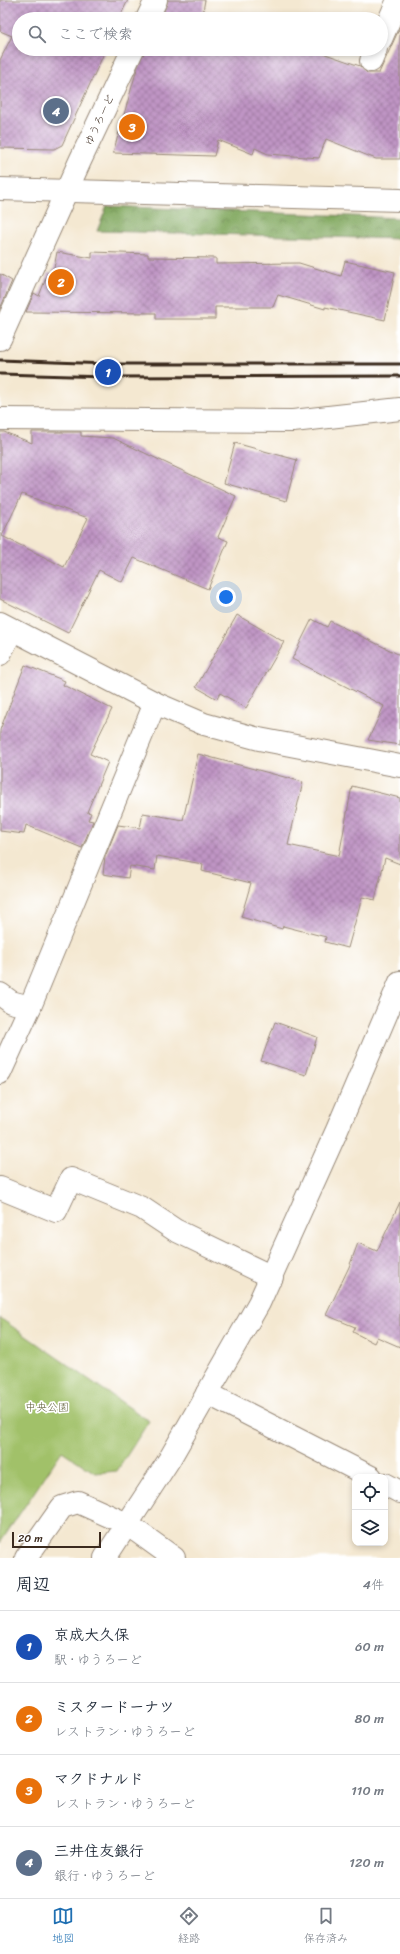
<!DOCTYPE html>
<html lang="ja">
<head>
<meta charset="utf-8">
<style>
  :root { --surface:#fff; --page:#f2f2f3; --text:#1f2937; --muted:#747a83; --line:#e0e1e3; --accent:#1f6fb2 }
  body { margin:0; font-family:Sriracha,"Klee One",sans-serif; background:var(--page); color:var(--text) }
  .controls { position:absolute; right:12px; bottom:12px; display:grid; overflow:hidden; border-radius:8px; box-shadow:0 2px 6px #0003 }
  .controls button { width:36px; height:36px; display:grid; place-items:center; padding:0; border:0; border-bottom:1px solid var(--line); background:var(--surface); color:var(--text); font:20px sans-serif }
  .scale { position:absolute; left:12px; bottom:10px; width:89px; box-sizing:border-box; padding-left:4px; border:2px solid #3b2a1e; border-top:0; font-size:11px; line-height:14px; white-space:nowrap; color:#3b2a1e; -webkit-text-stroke:3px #fff; paint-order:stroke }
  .you { position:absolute; left:226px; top:597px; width:14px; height:14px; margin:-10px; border:3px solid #fff; border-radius:50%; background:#1a73e8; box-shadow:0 0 0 6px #1a73e833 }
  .badge { display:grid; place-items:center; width:26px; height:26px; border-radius:50%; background:var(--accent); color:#fff; font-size:13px; font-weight:700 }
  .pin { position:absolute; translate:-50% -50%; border:2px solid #fff; box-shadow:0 1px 4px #0006 }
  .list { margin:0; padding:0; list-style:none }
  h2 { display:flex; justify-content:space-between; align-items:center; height:52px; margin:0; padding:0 16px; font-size:17px }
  h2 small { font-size:13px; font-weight:400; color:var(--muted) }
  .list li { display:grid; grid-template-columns:26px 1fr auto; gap:12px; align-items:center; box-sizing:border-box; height:72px; padding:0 16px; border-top:1px solid var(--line) }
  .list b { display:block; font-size:15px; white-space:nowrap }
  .list p { margin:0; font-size:13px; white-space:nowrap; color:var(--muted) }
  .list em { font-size:13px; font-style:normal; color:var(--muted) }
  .icon { flex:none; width:22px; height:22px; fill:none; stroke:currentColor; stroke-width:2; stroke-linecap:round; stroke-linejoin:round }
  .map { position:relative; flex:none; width:400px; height:1558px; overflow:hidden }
  .search { position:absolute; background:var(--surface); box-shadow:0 2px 6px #0003; left:12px; right:12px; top:12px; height:44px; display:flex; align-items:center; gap:10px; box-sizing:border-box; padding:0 14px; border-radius:22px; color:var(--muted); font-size:15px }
  .sheet { height:340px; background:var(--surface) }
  nav { display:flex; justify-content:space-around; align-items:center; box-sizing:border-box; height:56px; border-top:1px solid var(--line); background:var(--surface); font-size:11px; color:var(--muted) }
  nav a { display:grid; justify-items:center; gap:2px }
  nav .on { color:var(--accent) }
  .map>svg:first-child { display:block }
  .forest { fill:url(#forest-crowns); stroke:#5e683e }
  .green { fill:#a1c169; stroke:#6e7644 }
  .building { fill:url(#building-cross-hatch); fill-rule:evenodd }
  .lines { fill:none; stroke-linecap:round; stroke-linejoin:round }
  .minor-casing { stroke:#988978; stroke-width:24 }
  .tertiary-casing { stroke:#988978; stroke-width:24 }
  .minor { stroke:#fff; stroke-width:22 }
  .tertiary { stroke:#fff; stroke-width:22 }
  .rail { stroke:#3b2a1e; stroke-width:3 }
  .labels { text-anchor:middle; stroke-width:3.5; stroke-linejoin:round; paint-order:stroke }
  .street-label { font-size:11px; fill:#3b2a1e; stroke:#fff }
  .park-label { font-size:11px; fill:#5f5f38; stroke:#fff }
</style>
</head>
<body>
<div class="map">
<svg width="400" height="1558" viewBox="0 0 400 1558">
  <defs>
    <pattern id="forest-crowns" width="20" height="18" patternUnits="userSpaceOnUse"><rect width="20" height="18" fill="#80a75d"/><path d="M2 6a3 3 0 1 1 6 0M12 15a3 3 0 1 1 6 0" fill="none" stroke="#6a884c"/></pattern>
    <pattern id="building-cross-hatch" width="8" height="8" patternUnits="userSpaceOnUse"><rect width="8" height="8" fill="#bf94c4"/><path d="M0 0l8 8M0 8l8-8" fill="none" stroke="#9c799f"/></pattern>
  </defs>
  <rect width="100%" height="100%" fill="#fff"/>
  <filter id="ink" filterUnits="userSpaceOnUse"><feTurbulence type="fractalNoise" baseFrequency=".025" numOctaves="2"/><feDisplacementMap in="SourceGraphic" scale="8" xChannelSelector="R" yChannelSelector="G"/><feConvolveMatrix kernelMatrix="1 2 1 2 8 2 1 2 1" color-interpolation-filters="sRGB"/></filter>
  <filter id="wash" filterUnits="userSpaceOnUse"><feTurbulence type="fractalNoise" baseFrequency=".012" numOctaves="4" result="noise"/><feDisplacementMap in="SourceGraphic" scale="16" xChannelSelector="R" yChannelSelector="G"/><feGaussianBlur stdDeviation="0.9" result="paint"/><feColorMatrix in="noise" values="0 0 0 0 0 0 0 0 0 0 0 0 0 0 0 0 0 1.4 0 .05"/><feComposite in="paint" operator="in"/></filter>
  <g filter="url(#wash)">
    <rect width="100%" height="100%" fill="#f4e8d1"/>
    <path class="forest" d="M107 206 400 218V239L97 231Z"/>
    <path class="green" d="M0 1318 149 1421 117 1471 95 1473 62 1451 0 1543Z"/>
    <g id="blocks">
      <g class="building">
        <path d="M0 0H128L119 19H19V49H106L62 145 54 149 0 148V60L12 36 0 31Z"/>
        <path d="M168 0H205L203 11 225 19H161Z"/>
        <path d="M400 27V159H376L326 139 319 158 268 154 255 148 253 154 218 140 214 156 113 153 137 69 145 49H311L360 66 367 73H379Z"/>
        <path d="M57 252 92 258V252L148 254V257L216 258V264L299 263 341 276 345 261 395 272 385 320 325 307V309L278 295 273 307H215V319H156V313L26 312 34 293 39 296 48 273H53Z"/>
        <path d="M0 274 12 281 0 309Z"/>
        <path d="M0 432H4L32 443V432H81V436L113 438 236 496 218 537 228 541 208 589 134 558 122 582 99 570 68 633 0 599ZM22 494 88 518 64 567 2 536Z"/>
        <path d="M235 443 297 460 286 501 224 483Z"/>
        <path d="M237 615 284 642 246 708 220 693 217 699 196 687Z"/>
        <path d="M312 619 327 627 330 621 400 655V745L368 740 384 706 292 659Z"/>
        <path d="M25 665 65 681 63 685 112 709 90 754 108 762 87 812 91 813 88 820 93 821 82 848 26 825 24 834 0 831V730Z"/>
        <path d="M198 754 303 782 288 845 339 856 352 786 400 798V864L385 858 375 900 362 897 348 948 325 942 326 937 283 926 282 929 241 917 251 883 202 871 203 864 157 856 155 870 130 866 128 878 103 874 105 857 118 825 140 828 143 813 183 820Z"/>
        <path d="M275 1022 317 1037 306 1075 261 1061Z"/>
        <path d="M400 1202V1347L377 1337 374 1343 353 1332 355 1327 326 1315 349 1267 358 1243 377 1251Z"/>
      </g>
    </g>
  </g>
  <g filter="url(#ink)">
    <use href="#blocks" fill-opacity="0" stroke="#988978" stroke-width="1"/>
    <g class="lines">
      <g class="minor-casing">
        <g id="minor">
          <path d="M147 19 156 0"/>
          <path d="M381 39 398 0"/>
          <path d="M371 61 376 49"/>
          <path d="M0 339 80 161 133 49"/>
          <path d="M0 419 293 421 400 409"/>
          <path d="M0 654 12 630"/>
          <path d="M0 994 11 1002 30 1007"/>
          <path d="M0 1073 30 1007 155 703"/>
          <path d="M0 1188 56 1211 71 1179 142 1208 175 1230 272 1277"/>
          <path d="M207 1393 371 1477"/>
          <path d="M385 1484 400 1492"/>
          <path d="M26 1558 62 1507 78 1502 127 1524 174 1558"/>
        </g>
      </g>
      <g class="tertiary-casing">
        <g id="tertiary">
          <path d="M0 189 400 200"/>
          <path d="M0 623 155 703 204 724 259 739 400 766"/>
          <path d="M105 1558 169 1460 259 1303 337 1130 400 982"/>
        </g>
      </g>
      <use href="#minor" class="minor"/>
      <use href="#tertiary" class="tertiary"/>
      <g class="rail">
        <path d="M0 360 108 364H400"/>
        <path d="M0 374 107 377 400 376"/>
      </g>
    </g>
  </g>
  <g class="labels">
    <g class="street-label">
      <text transform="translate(99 120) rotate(-65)" y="4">ゆうろーど</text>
    </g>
    <g class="park-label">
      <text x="47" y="1411">中央公園</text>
    </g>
  </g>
</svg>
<div class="controls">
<button><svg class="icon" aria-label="locate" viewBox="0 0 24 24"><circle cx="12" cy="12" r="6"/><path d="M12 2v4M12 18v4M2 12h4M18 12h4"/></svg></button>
<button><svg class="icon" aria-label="layers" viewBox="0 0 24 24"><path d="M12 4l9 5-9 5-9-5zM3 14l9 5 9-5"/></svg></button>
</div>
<div class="scale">20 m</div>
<div class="you"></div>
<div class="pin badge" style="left:108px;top:372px;background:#1a4fb4">1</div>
<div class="pin badge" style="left:61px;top:282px;background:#e8710a">2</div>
<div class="pin badge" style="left:132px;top:127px;background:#e8710a">3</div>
<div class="pin badge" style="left:56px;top:111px;background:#5c6f8a">4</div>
<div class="search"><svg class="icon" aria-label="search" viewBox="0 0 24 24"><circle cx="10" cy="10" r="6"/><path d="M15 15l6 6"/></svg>ここで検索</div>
</div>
<section class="sheet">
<h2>周辺<small>4件</small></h2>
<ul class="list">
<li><span class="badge" style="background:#1a4fb4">1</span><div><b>京成大久保</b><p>駅 · ゆうろーど</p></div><em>60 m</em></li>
<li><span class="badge" style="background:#e8710a">2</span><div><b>ミスタードーナツ</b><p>レストラン · ゆうろーど</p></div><em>80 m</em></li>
<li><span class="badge" style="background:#e8710a">3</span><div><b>マクドナルド</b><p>レストラン · ゆうろーど</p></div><em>110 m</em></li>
<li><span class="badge" style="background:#5c6f8a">4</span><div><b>三井住友銀行</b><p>銀行 · ゆうろーど</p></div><em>120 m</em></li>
</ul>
</section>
<nav>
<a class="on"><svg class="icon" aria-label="map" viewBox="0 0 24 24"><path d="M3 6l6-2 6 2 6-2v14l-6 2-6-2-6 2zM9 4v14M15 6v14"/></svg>地図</a>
<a><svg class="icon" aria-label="directions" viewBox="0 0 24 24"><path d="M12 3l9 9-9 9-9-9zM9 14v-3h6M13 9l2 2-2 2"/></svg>経路</a>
<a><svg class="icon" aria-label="saved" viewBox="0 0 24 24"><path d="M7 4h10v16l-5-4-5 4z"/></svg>保存済み</a>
</nav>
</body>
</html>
